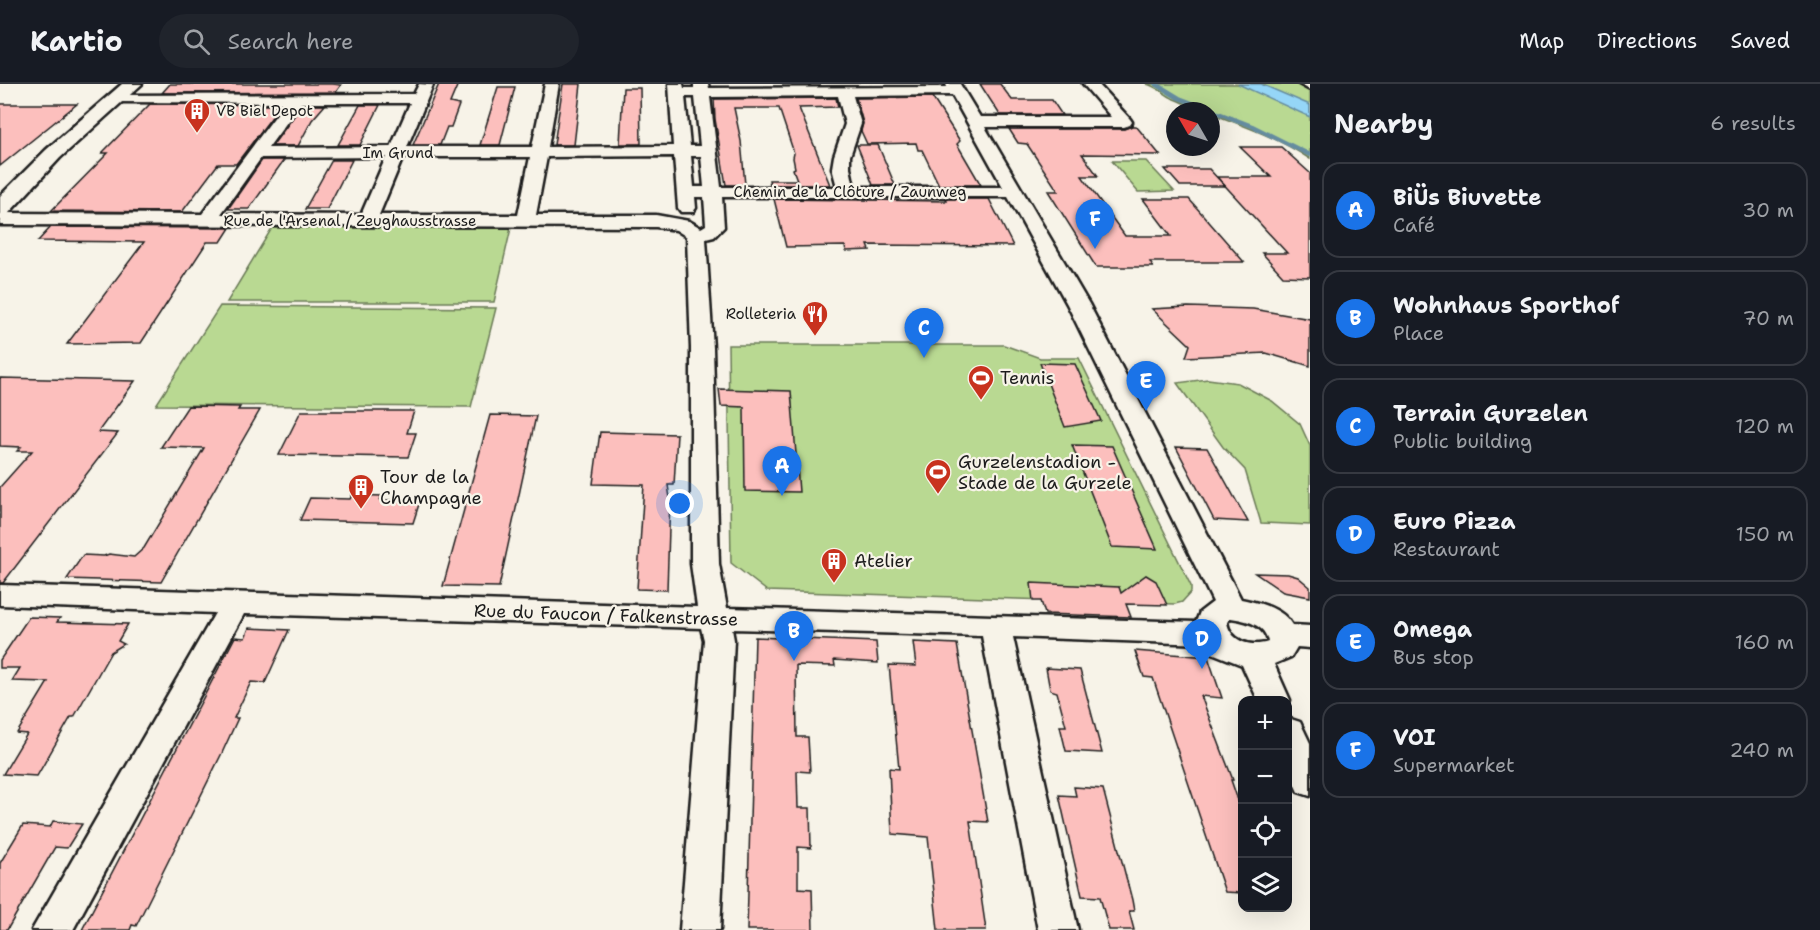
<!DOCTYPE html>
<html lang="en">
<head>
<meta charset="utf-8">
<style>
  :root { --surface:#171b24; --page:#20242c; --text:#f1f3f6; --muted:#9ea1a6; --line:#363941; --accent:#1a73e8 }
  body { margin:0; font-family:"Shantell Sans",sans-serif; background:var(--page); color:var(--text) }
  .controls { position:absolute; right:18px; bottom:18px; display:grid; overflow:hidden; border-radius:12px; box-shadow:0 6px 24px #0002 }
  .controls button { width:54px; height:54px; display:grid; place-items:center; padding:0; border:0; border-bottom:2px solid var(--line); background:var(--surface); color:var(--text); font:30px sans-serif }
  .compass { position:absolute; left:1166px; top:18px; width:54px; height:54px; border-radius:50%; background:var(--surface); box-shadow:0 6px 24px #0002; rotate:309deg }
  .you { position:absolute; left:680px; top:420px; width:21px; height:21px; margin:-15px; border:4px solid #fff; border-radius:50%; background:#1a73e8; box-shadow:0 0 0 9px #1a73e833 }
  .badge { display:grid; place-items:center; width:39px; height:39px; border-radius:50%; background:var(--accent); color:#fff; font-size:20px; font-weight:700 }
  .pin { position:absolute; translate:-50% -50px; filter:drop-shadow(0 2px 3px #0008) }
  .pin::after { content:''; position:absolute; top:32px; width:21px; height:18px; background:inherit; clip-path:polygon(0 0,100% 0,50% 100%) }
  .list { margin:0; padding:0; list-style:none }
  h2 { display:flex; justify-content:space-between; align-items:center; height:78px; margin:0; padding:0 24px; font-size:26px }
  h2 small { font-size:20px; font-weight:400; color:var(--muted) }
  .list li { display:grid; grid-template-columns:39px 1fr auto; gap:18px; align-items:center; box-sizing:border-box; height:96px; margin:0 12px 12px; padding:0 12px; border:2px solid var(--line); border-radius:18px }
  .list b { display:block; font-size:22px; white-space:nowrap }
  .list p { margin:0; font-size:20px; white-space:nowrap; color:var(--muted) }
  .list em { font-size:20px; font-style:normal; color:var(--muted) }
  .icon { flex:none; width:33px; height:33px; fill:none; stroke:currentColor; stroke-width:2; stroke-linecap:round; stroke-linejoin:round }
  .map { position:relative; flex:none; width:1310px; height:846px; overflow:hidden }
  header { display:flex; align-items:center; gap:36px; box-sizing:border-box; height:84px; padding:0 30px; background:var(--surface); border-bottom:2px solid var(--line) }
  header strong { font-size:28px }
  nav { display:flex; gap:33px; margin-inline-start:auto; font-size:21px }
  .search { width:420px; height:54px; background:var(--page); display:flex; align-items:center; gap:15px; box-sizing:border-box; padding:0 21px; border-radius:33px; color:var(--muted); font-size:22px }
  main { display:flex }
  aside { flex:1; background:var(--surface) }
  .map>svg:first-child { display:block }
  .green { fill:#b9d992; stroke:#6a7a57; stroke-width:1.5 }
  .water { fill:#95d6f7; stroke:#658c9f; stroke-width:1.5 }
  .lines { fill:none; stroke-linecap:round; stroke-linejoin:round }
  .stream { stroke:#658c9f; stroke-width:4.5 }
  .building { fill:#fcbfbd; stroke:#1c1c1c; stroke-width:1.5 }
  .minor-casing { stroke:#1c1c1c; stroke-width:5 }
  .major-casing { stroke:#1c1c1c; stroke-width:5 }
  .minor { fill:#f7f3e8; fill-rule:evenodd }
  .major { fill:#f7f3e8; fill-rule:evenodd }
  .labels { text-anchor:middle; stroke-width:4.5; stroke-linejoin:round; paint-order:stroke }
  .far-poi-label { font-size:15px; fill:#1c1c1c; stroke:#f7f3e8; text-anchor:start }
  .far-street-label { font-size:15px; fill:#1c1c1c; stroke:#f7f3e8 }
  .poi-label { font-size:18px; fill:#1c1c1c; stroke:#f7f3e8; text-anchor:start }
  .street-label { font-size:18px; fill:#1c1c1c; stroke:#f7f3e8 }
</style>
</head>
<body>
<header>
<strong>Kartio</strong>
<div class="search"><svg class="icon" aria-label="search" viewBox="0 0 24 24"><circle cx="10" cy="10" r="6"/><path d="M15 15l6 6"/></svg>Search here</div>
<nav><a>Map</a><a>Directions</a><a>Saved</a></nav>
</header>
<main>
<div class="map">
<svg width="1310" height="846" viewBox="0 0 1310 846">
  <rect width="100%" height="100%" fill="#f7f3e8"/>
  <filter id="ink" filterUnits="userSpaceOnUse"><feTurbulence type="fractalNoise" baseFrequency=".0167" numOctaves="2"/><feDisplacementMap in="SourceGraphic" scale="12" xChannelSelector="R" yChannelSelector="G"/><feConvolveMatrix kernelMatrix="1 2 1 2 8 2 1 2 1" color-interpolation-filters="sRGB"/></filter>
  <g filter="url(#ink)">
    <g class="green">
      <path d="M1146 0H1295L1310 7V75C1266 46 1221 35 1174 15 1165 11 1155 1 1146 0Z"/>
      <path d="M1112 77H1146L1174 107 1138 108Z"/>
      <path d="M272 144H511L494 218H227Z"/>
      <path d="M220 222 496 224 471 323 156 321Z"/>
      <path d="M728 261H1004L1040 274H1079L1191 502V508L1182 518 1175 520 767 507 731 479Z"/>
      <path d="M1208 295 1238 299 1272 317 1300 340 1310 362V441L1261 439 1245 386 1223 363 1177 299Z"/>
    </g>
    <path class="water" d="M1238 0H1261L1310 21V33Z"/>
    <g class="lines">
      <path class="stream" d="M1156 0 1179 14 1252 42 1310 71"/>
    </g>
    <g class="building">
      <path d="M170 0H333L341 1 336 8 162 9Z"/>
      <path d="M439 0H458L450 19 459 21 451 43H447L440 61H413Z"/>
      <path d="M563 0H581L574 61H554Z"/>
      <path d="M980 0H1000L1012 16H1052L1062 31H1000Z"/>
      <path d="M498 3H515L500 61H480Z"/>
      <path d="M623 4H640L641 60H620Z"/>
      <path d="M932 13 960 57 957 60 981 101H939L922 66H918L916 59 867 60 861 47 863 39 856 14Z"/>
      <path d="M836 14 838 23 799 24 830 101H770L769 96H797L793 85 795 84 793 74 794 69 779 24H734L741 57 745 101H726L715 35 714 15Z"/>
      <path d="M0 20H77L0 82Z"/>
      <path d="M150 20 281 21 236 80H218L182 128 51 127 108 69H102Z"/>
      <path d="M302 21H325L312 36 298 62H272Z"/>
      <path d="M360 21H380L360 61H338Z"/>
      <path d="M1132 42H1136L1160 71 1082 70 1098 92H1082L1125 152H1171L1143 115H1189L1244 178H1150L1153 183H1096L1048 107H1058L1027 60 1018 59 1009 45H1124Z"/>
      <path d="M857 61H878L895 101H873Z"/>
      <path d="M1240 63H1281L1310 89V193L1283 192 1262 169H1287L1217 93H1271Z"/>
      <path d="M262 76H284L249 125H228Z"/>
      <path d="M332 76H352L327 125H305Z"/>
      <path d="M1165 85H1209L1225 102H1180Z"/>
      <path d="M774 115 947 117 946 115H989L1013 162 868 161 870 166 846 167 845 162 786 163Z"/>
      <path d="M51 143 230 144 221 158H207L141 259 67 260 144 158 38 157Z"/>
      <path d="M1188 223 1253 225 1310 235V282L1266 269 1186 273 1190 261 1152 225Z"/>
      <path d="M1040 279 1075 280 1101 337 1065 343Z"/>
      <path d="M0 294 135 297 98 348 118 349 3 499H0V403L32 367H17L21 363 0 362Z"/>
      <path d="M719 305 791 307 799 408 745 407 744 323 721 322Z"/>
      <path d="M188 322 240 323 238 326H260L161 498 67 495 83 471 104 472 109 470 134 473 144 464 204 364 161 363Z"/>
      <path d="M301 327H414L407 349H416L408 373 279 371Z"/>
      <path d="M490 331 536 332 499 503 443 502Z"/>
      <path d="M600 348 677 350 674 401H668L670 414 667 506 637 505 644 401 593 400Z"/>
      <path d="M1072 361 1112 362 1157 465 1112 463Z"/>
      <path d="M1176 363 1207 364 1248 438 1214 436Z"/>
      <path d="M352 411 382 412 380 416 420 417 413 439 300 436 310 414 350 415Z"/>
      <path d="M1255 489 1288 490 1298 493 1310 503V513L1283 508Z"/>
      <path d="M1146 491 1156 497 1167 521 1126 520 1131 533 1045 530 1041 517H1033L1031 499 1119 503 1121 509Z"/>
      <path d="M29 533 60 534 57 538 128 540 118 557 124 560 111 568 74 633H71L37 692 3 690 27 650 17 649 48 598 12 597 20 584H0V576Z"/>
      <path d="M249 544 289 546 265 599 251 598 234 634H238L222 669 136 842 132 841 130 846H82L235 553 245 554Z"/>
      <path d="M755 553 876 558 878 579 834 576 835 582 796 581 797 653H808L810 688 797 687 798 724H810L811 764 798 763V804L812 805 813 846H747Z"/>
      <path d="M913 558 957 560 988 738 970 737 986 846H938L928 753 892 750 889 684 899 685 889 581 916 582Z"/>
      <path d="M1135 567 1208 573 1222 614 1201 612 1233 696H1231L1242 728V809L1225 808 1153 594 1144 593Z"/>
      <path d="M1046 584 1080 586 1102 669 1066 667 1060 642H1066L1057 608 1050 606Z"/>
      <path d="M1074 703 1103 705 1132 816 1134 827H1129L1134 846H1109L1100 813 1082 812 1059 711 1076 712Z"/>
      <path d="M53 737 82 740 67 764 55 763 7 846H0V779L23 741 50 743Z"/>
    </g>
    <g class="lines">
      <g class="minor-casing">
        <g id="minor">
          <path d="M419 0 433 1 407 63H532L545 0H559L548 63 673 62 669 0H683L684 4H694V0H708L709 4 947 3 946 0H960L980 33H1111L1083 0H1098L1130 35 1132 38 1130 41 1124 43H985L1089 220 1241 515C1260 519 1282 524 1292 541L1310 542V564L1297 563 1291 573 1274 580 1290 616 1288 621V616H1258L1242 581 1212 569 1204 560 1013 553 1078 846H1038L982 552 732 545 734 556 720 846H680L704 556 701 544 244 530 73 846H32L215 529 0 521V501L697 523 691 480V264L687 153 676 146 656 143 0 141V129L202 130 285 19 117 18 110 14 112 11 414 10ZM952 11 1003 103H854L850 84V72L861 40 853 12ZM838 12 845 40 834 72 832 84 837 103H721L710 13ZM685 13H695L700 62H690ZM301 19H410L391 63 268 64ZM674 72 678 124 681 128H693L696 124 695 113H704L706 141 701 144 689 137 656 131H536L547 73ZM691 72H701L704 103H694ZM386 73 361 131 221 130 261 74ZM403 73H530L518 131H379ZM722 113H1008L1067 220 1213 518 1200 528 1196 538 727 524 719 480 713 264 706 155 714 153 724 143ZM1231 534C1246 536 1266 541 1268 558 1250 564 1230 557 1227 538Z"/>
          <path d="M1299 0H1310V6Z"/>
          <path d="M1288 634 1300 638 1310 659V712L1298 708 1288 686Z"/>
        </g>
      </g>
      <g class="major-casing">
        <path id="major" d="M122 0H142L60 74 8 130 0 132V112L46 66Z"/>
      </g>
      <use href="#minor" class="minor"/>
      <use href="#major" class="major"/>
    </g>
  </g>
  <defs>
    <g id="building-pin" transform="scale(1.35)"><path d="M0 17L-7.5 6A9.5 9.5 0 1 1 7.5 6Z" fill="#c8321e" stroke="#f7f3e8"/><path d="M-4-6H4V6H1V3H-1V6H-4ZM-2.5-4.3h1.7v1.8h-1.7ZM.8-4.3h1.7v1.8H.8ZM-2.5-1h1.7V.8h-1.7ZM.8-1h1.7V.8H.8Z" fill="#fff"/></g>
    <g id="restaurant-pin" transform="scale(1.35)"><path d="M0 17L-7.5 6A9.5 9.5 0 1 1 7.5 6Z" fill="#c8321e" stroke="#f7f3e8"/><path d="M-5-6h1v4h1v-4h1v4h1v-4h1v5L-1.5 .5V6h-2V.5L-5-1ZM5-6V6H3V1.5H1.5Q1.5-4 5-6Z" fill="#fff"/></g>
    <g id="stadium-pin" transform="scale(1.35)"><path d="M0 17L-7.5 6A9.5 9.5 0 1 1 7.5 6Z" fill="#c8321e" stroke="#f7f3e8"/><path d="M0-5a6.5 5 0 1 0 0 10a6.5 5 0 1 0 0-10ZM-3.5-1.8h7v3.6h-7Z" fill="#fff"/></g>
  </defs>
  <g fill-rule="evenodd">
    <use href="#building-pin" x="197" y="27"/>
    <use href="#restaurant-pin" x="815" y="230"/>
    <use href="#stadium-pin" x="981" y="294"/>
    <use href="#stadium-pin" x="938" y="388"/>
    <use href="#building-pin" x="361" y="403"/>
    <use href="#building-pin" x="834" y="477"/>
  </g>
  <g class="labels">
    <g class="far-poi-label">
      <text x="216" y="32">VB Biel Depot</text>
      <text x="796" y="235" text-anchor="end">Rolleteria</text>
    </g>
    <g class="far-street-label">
      <text x="398" y="74">Im Grund</text>
      <text x="850" y="113">Chemin de la Clôture / Zaunweg</text>
      <text x="350" y="142">Rue de l'Arsenal / Zeughausstrasse</text>
    </g>
    <g class="poi-label">
      <text x="1000" y="300">Tennis</text>
      <text x="958" y="384">Gurzelenstadion -<tspan x="958" dy="21">Stade de la Gurzele</tspan></text>
      <text x="380" y="399">Tour de la<tspan x="380" dy="21">Champagne</tspan></text>
      <text x="854" y="483">Atelier</text>
    </g>
    <g class="street-label">
      <text transform="translate(606 531) rotate(2)" y="6">Rue du Faucon / Falkenstrasse</text>
    </g>
  </g>
</svg>
<div class="controls">
<button>+</button>
<button>−</button>
<button><svg class="icon" aria-label="locate" viewBox="0 0 24 24"><circle cx="12" cy="12" r="6"/><path d="M12 2v4M12 18v4M2 12h4M18 12h4"/></svg></button>
<button><svg class="icon" aria-label="layers" viewBox="0 0 24 24"><path d="M12 4l9 5-9 5-9-5zM3 14l9 5 9-5"/></svg></button>
</div>
<svg class="compass" viewBox="-18 -18 36 36"><path d="M0-13l5 13h-10z" fill="#e53935"/><path d="M0 13l5-13h-10z" fill="#9ea1a6"/></svg>
<div class="you"></div>
<div class="pin badge" style="left:782px;top:412px">A</div>
<div class="pin badge" style="left:794px;top:577px">B</div>
<div class="pin badge" style="left:924px;top:274px">C</div>
<div class="pin badge" style="left:1202px;top:585px">D</div>
<div class="pin badge" style="left:1146px;top:327px">E</div>
<div class="pin badge" style="left:1095px;top:165px">F</div>
</div>
<aside>
<h2>Nearby<small>6 results</small></h2>
<ul class="list">
<li><span class="badge">A</span><div><b>BiÜs Biuvette</b><p>Café</p></div><em>30 m</em></li>
<li><span class="badge">B</span><div><b>Wohnhaus Sporthof</b><p>Place</p></div><em>70 m</em></li>
<li><span class="badge">C</span><div><b>Terrain Gurzelen</b><p>Public building</p></div><em>120 m</em></li>
<li><span class="badge">D</span><div><b>Euro Pizza</b><p>Restaurant</p></div><em>150 m</em></li>
<li><span class="badge">E</span><div><b>Omega</b><p>Bus stop</p></div><em>160 m</em></li>
<li><span class="badge">F</span><div><b>VOI</b><p>Supermarket</p></div><em>240 m</em></li>
</ul>
</aside>
</main>
</body>
</html>
